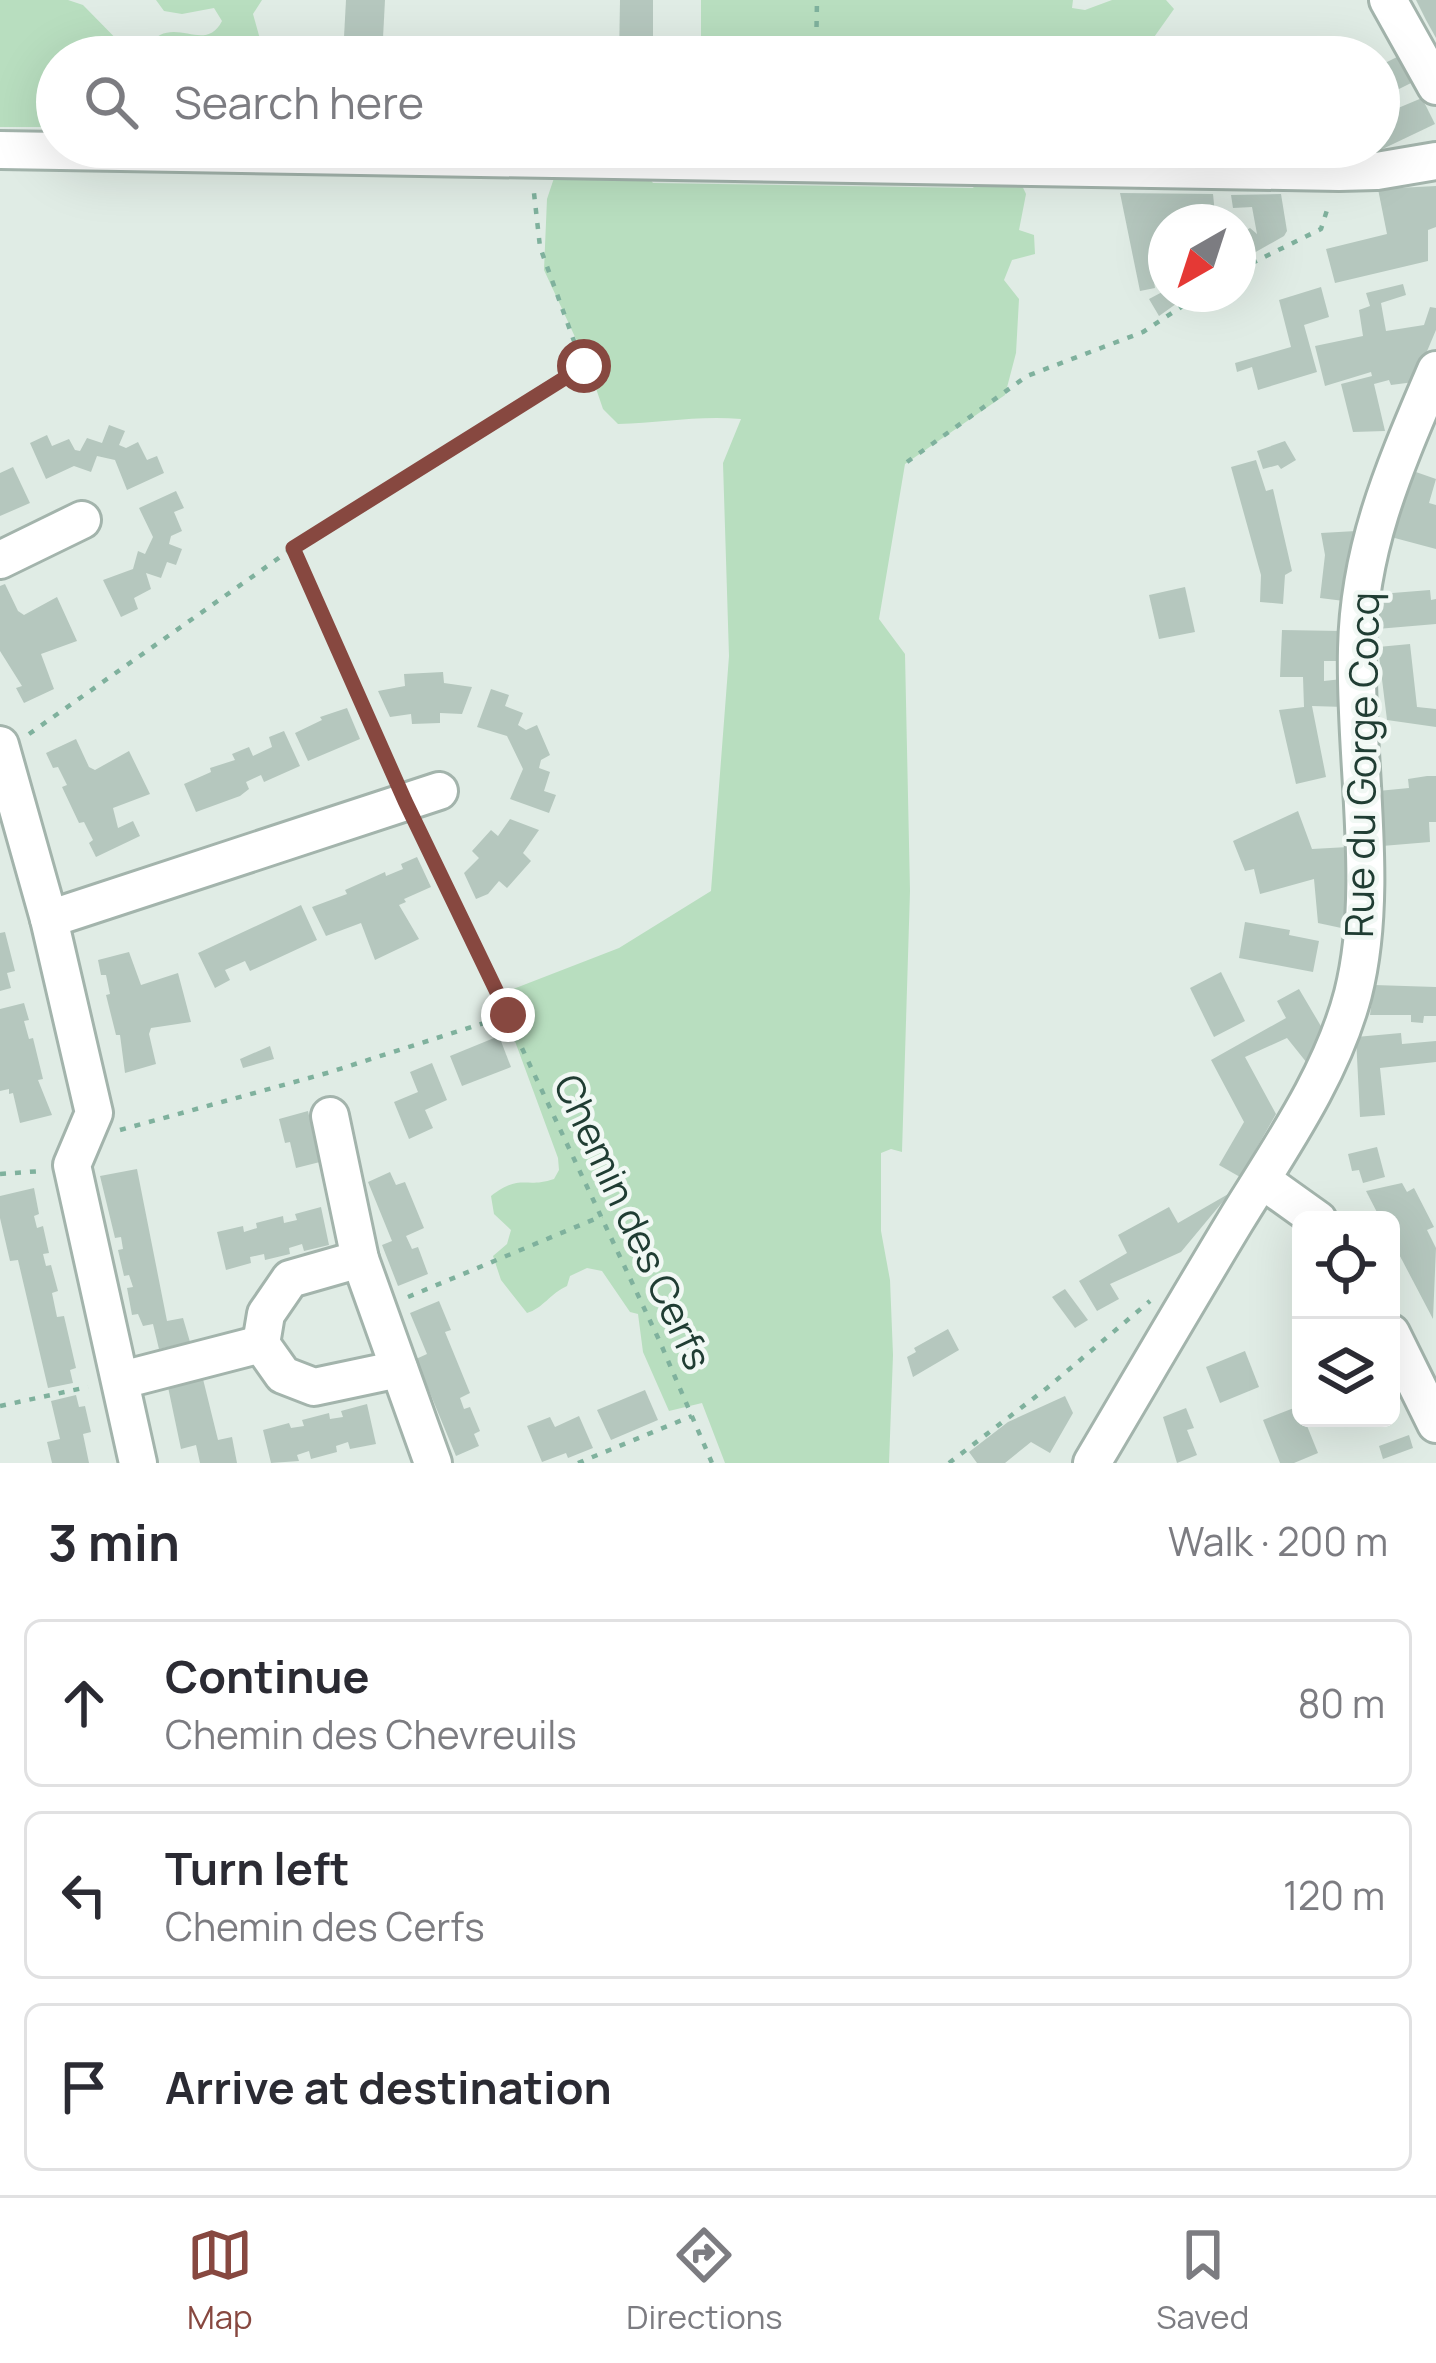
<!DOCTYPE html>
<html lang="en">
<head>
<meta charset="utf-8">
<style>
  :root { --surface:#fff; --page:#f2f2f3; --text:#2b2b33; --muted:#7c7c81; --line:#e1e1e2; --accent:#874840 }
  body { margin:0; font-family:Manrope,sans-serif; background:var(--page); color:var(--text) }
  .controls { position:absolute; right:36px; bottom:36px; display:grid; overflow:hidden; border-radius:18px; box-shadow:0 12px 48px #0002 }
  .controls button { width:108px; height:108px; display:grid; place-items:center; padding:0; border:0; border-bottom:3px solid var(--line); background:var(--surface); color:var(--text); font:60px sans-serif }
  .compass { position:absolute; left:1148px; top:204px; width:108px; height:108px; border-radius:50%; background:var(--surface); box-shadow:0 12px 48px #0002; rotate:219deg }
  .stop { position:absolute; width:36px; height:36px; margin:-27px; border:9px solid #874840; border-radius:50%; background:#fff }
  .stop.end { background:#874840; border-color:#fff; box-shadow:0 3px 12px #0008 }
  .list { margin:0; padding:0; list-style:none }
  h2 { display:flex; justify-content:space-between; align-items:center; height:156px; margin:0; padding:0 48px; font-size:51px }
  h2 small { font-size:39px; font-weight:400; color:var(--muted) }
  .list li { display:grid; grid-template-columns:78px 1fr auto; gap:36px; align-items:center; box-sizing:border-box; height:168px; margin:0 24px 24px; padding:0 24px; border:3px solid var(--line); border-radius:18px }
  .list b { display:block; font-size:45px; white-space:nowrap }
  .list p { margin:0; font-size:39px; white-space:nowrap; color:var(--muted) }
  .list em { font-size:39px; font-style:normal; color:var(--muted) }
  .icon { flex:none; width:66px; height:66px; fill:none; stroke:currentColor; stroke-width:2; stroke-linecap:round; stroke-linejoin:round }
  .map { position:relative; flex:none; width:1436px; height:1463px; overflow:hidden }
  .search { position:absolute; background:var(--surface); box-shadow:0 12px 48px #0002; left:36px; right:36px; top:36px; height:132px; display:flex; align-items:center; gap:30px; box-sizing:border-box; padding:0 42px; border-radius:66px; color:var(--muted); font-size:45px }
  .sheet { height:732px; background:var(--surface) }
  nav { display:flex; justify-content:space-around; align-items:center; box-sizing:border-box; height:168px; border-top:3px solid var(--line); background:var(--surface); font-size:33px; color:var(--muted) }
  nav a { display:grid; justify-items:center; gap:6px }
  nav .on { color:var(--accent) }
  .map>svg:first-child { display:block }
  .green { fill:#b8debf }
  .building { fill:#b5c7be }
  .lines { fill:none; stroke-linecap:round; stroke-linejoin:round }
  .minor-casing { stroke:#a3b4ac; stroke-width:42 }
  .path { stroke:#7fb19d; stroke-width:4.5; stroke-dasharray:6 9; stroke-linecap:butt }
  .minor { stroke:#fff; stroke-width:36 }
  .route { stroke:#874840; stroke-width:15 }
  .labels { text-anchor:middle; stroke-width:9; stroke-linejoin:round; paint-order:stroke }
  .street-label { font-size:39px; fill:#203d33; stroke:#f1f8f4 }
</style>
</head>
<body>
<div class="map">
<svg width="1436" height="1463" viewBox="0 0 1436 1463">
  <rect width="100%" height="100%" fill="#e0ece5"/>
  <g class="green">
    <path d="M0 0H68L83 5 134 57H57V127H0Z"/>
    <path d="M156 0H262L253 14 265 57H140C146 50 153 39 160 35 183 24 207 50 222 21L214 8 182 14 164 11Z"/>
    <path d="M701 0H1073L1072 8 1085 10 1112 0H1166L1174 9 1152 40 1149 57H701Z"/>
    <path d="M916 147H969L990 170 1018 177 1026 194 1019 230 1034 235 1035 254 1012 260 1004 280 1019 299 1016 353 1005 395 905 464 879 619 905 654 910 891 902 1152 891 1149 881 1153V1231L890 1280 893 1355 889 1463H725L702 1403 669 1411 643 1352 638 1314 630 1312 602 1271 587 1268 570 1276 567 1286C551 1293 542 1309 527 1313L501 1280 493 1256 507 1244 511 1230 494 1214 491 1196C521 1173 525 1189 554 1179L559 1170 558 1158 498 995 619 948 711 891 729 656 723 463 741 419C699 415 660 423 618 424L603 409 588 365 544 270 547 199 554 178 569 163 642 169 653 183 974 188Z"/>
  </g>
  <g class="building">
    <path d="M346 0H385L383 38 344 37Z"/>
    <path d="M620 0H653V57H619Z"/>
    <path d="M1416 0H1436V38L1426 20Z"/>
    <path d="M1401 55 1413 82 1379 99V66Z"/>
    <path d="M1422 98 1435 124 1370 155 1366 147H1379V116Z"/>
    <path d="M1436 186V227L1428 230V261L1335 283 1326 249 1387 234 1378 189Z"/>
    <path d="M1120 193 1213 194 1215 214 1203 216 1205 222H1166V279L1154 281 1155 288 1140 291Z"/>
    <path d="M1281 194 1287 231 1284 236 1238 262V235L1250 228 1257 234 1252 207 1233 208 1231 195Z"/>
    <path d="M1403 284 1406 295 1381 303 1386 331 1424 325 1430 307 1436 308V330L1414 382 1391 385 1389 380 1374 384 1385 431 1353 432 1341 384 1372 376 1371 372 1325 386 1315 346 1363 336 1359 310 1370 306 1366 293Z"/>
    <path d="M1321 287 1329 317 1304 325 1317 372 1258 390 1252 367 1237 372 1235 363 1291 347 1279 300Z"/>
    <path d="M1166 290V294H1190L1159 316 1149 299Z"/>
    <path d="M109 425 125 431 119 445 126 448 138 442 147 460 157 456 164 473 127 490 115 460 97 456 91 472 74 466 46 479 30 443 47 435 52 446 69 439 75 450 80 451 87 438 102 443Z"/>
    <path d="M1285 441 1296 460 1281 469 1278 465 1263 469 1257 451Z"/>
    <path d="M1256 460 1266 491 1273 489 1292 571 1285 575 1283 604 1260 602 1261 575 1231 467Z"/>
    <path d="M13 467 30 503 0 516V473Z"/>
    <path d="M1413 471 1436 479 1429 503 1436 505V549L1391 537Z"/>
    <path d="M176 491 184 508 174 512 182 531 171 536 169 544 182 549 176 565 167 562 161 578 146 573 151 589 134 598 138 609 121 617 103 580 133 569 138 551 145 554 153 537 139 508Z"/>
    <path d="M1356 531 1344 601 1320 598 1325 555 1321 533Z"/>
    <path d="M5 584 18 611 24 615 57 597 77 641 41 654 54 689 24 703 16 688 22 686 0 651V586Z"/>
    <path d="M1185 587 1195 632 1159 639 1149 595Z"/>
    <path d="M1430 590 1431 600 1436 599V624L1377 629 1380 594Z"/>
    <path d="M1282 630 1342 631 1341 661H1324V681L1342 679 1344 707 1312 706 1326 777 1296 784 1279 710 1304 707 1303 677H1280Z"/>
    <path d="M1410 644 1417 707 1436 709V727L1387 720 1378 647Z"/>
    <path d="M443 672 444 683 472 687 462 714 440 713V723L412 724 411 714 390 717 378 691 405 686 404 674Z"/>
    <path d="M491 689 509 695 505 706 523 713 518 725 526 730 537 725 550 755 541 760 539 768 550 772 544 791 556 795 549 813 510 799 523 769 507 736 477 727Z"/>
    <path d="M347 708 360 739 308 761 295 733 322 720 320 717Z"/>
    <path d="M284 731 300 766 264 782 261 775 246 782 249 789 240 796 196 812 184 784 211 772 210 768 235 760 232 754 249 747 253 756 272 747 269 737Z"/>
    <path d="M76 739 89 767 95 770 129 751 150 794 113 808 118 828 133 821 140 836 96 857 89 843 93 840 84 822 79 823 62 787 67 785 58 767 53 768 46 753Z"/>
    <path d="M1427 776H1436V822H1429L1430 842 1382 846 1378 791 1409 788 1408 779Z"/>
    <path d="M1298 811 1312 849 1348 847 1346 929 1318 923 1314 879 1260 894 1254 869 1245 871 1233 841Z"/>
    <path d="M510 819 539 830 523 853 531 861 507 888 499 881 488 894 476 899 464 873 479 858 472 851 491 830 498 836Z"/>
    <path d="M417 857 431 887 404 899 406 902 399 905 419 939 375 960 361 923 326 936 312 907 347 894 345 890 385 872 386 876 403 869 401 864Z"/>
    <path d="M301 905 317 940 250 971 245 961 225 970 230 980 215 988 198 953Z"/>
    <path d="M1245 922 1290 930 1289 935 1319 941 1313 972 1239 958Z"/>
    <path d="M5 932 15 971 7 973 11 988 0 991V933Z"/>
    <path d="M129 952 141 985 178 973 191 1022 151 1028 149 1034 156 1064 125 1073 120 1035H116L106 995 110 994 106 975H101L98 960Z"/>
    <path d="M1221 972 1245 1021 1214 1037 1190 988Z"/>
    <path d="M1374 985 1436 987V1016H1424L1423 1023 1411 1022V1015H1370Z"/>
    <path d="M1299 989 1325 1033 1307 1063 1287 1038 1245 1057 1276 1114 1240 1177 1219 1165 1244 1122 1211 1060 1286 1018 1277 1001Z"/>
    <path d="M24 1003 29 1020 24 1021 29 1039 33 1038 43 1079 38 1080 52 1115 20 1123 13 1093 9 1094V1089L0 1091V1009Z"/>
    <path d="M1401 1033 1402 1044 1436 1041V1062L1380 1068 1385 1115 1360 1117 1356 1037Z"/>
    <path d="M499 1036 511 1067 462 1086 450 1056Z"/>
    <path d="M270 1046 274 1059 243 1068 240 1059Z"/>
    <path d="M432 1063 447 1100 425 1110 433 1128 409 1139 394 1102 418 1092 410 1072Z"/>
    <path d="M308 1111 320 1162 296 1168 290 1142 285 1143 279 1119Z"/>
    <path d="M1377 1147 1385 1177 1363 1183 1359 1170 1352 1171 1348 1154Z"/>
    <path d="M137 1169 167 1321 183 1318 190 1342 159 1349 153 1324 143 1326 138 1314 132 1315 127 1288 133 1287 129 1275 124 1276 118 1250 123 1249 121 1237 115 1238 100 1176Z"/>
    <path d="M390 1172 396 1185 405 1182 424 1228 406 1236 412 1249 418 1247 428 1274 398 1286 382 1245 392 1241 368 1182Z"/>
    <path d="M1402 1183 1407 1192 1414 1188 1434 1227 1427 1230 1436 1248 1433 1319 1391 1239V1220H1381L1366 1191Z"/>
    <path d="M34 1188 39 1214 34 1216 37 1228 43 1226 49 1253 43 1254 46 1266 51 1265 58 1291 52 1293 57 1317 64 1316 76 1368 70 1370 73 1383 48 1388 18 1260 10 1261 0 1218V1196Z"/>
    <path d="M1230 1193 1181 1252 1110 1284 1119 1299 1097 1311 1079 1281 1127 1253 1118 1235 1169 1207 1178 1223Z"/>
    <path d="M321 1207 329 1245 304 1251 302 1244 289 1248 290 1254 265 1260 264 1254 250 1257 251 1263 226 1270 217 1232 243 1226 244 1232 257 1228 256 1223 283 1216 284 1223 297 1220 295 1214Z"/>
    <path d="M1065 1289 1088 1320 1075 1328 1052 1297Z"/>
    <path d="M439 1301 451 1330 445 1332 470 1393 460 1398 464 1409 470 1407 480 1431 474 1434 479 1446 456 1456 416 1359 427 1354 410 1313Z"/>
    <path d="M948 1329 959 1350 913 1377 907 1357 916 1352 914 1348Z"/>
    <path d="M1245 1351 1259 1387 1220 1403 1206 1367Z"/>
    <path d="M203 1379 218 1440 232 1437 237 1463H200L196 1445 181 1449 168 1387Z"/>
    <path d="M645 1390 658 1420 611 1440 597 1410Z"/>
    <path d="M76 1395 79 1407 85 1406 91 1432 83 1434 89 1463H52L47 1442 60 1439 51 1401Z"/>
    <path d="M1065 1396 1073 1413 1050 1453 1031 1442 1005 1463H977L969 1452 1008 1422Z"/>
    <path d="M367 1404 376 1444 350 1449 348 1442 336 1446 337 1452 311 1459 309 1451 297 1455 299 1461 271 1463 263 1430 289 1423 291 1428 304 1426 302 1420 329 1413 330 1419 343 1417 341 1411Z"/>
    <path d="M1299 1406 1318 1453 1294 1463H1280L1263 1420Z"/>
    <path d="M1186 1408 1194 1428 1187 1430 1197 1455 1177 1463 1163 1417Z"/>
    <path d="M579 1416 593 1448 568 1458 566 1453 542 1462 527 1426 550 1417 555 1427Z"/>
    <path d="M1409 1435 1413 1448 1383 1459 1379 1446Z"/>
  </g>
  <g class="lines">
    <g class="minor-casing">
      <g id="minor">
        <path d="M1388 0 1436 86"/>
        <path d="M0 150 1339 172 1377 171 1436 161"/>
        <path d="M0 560 82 520"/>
        <path d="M0 745 49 919 94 1113 72 1165 138 1463"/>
        <path d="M49 919 439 791"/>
        <path d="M330 1116 360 1259 433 1463"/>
        <path d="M1262 1180 1318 1220"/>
        <path d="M360 1259 290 1279 266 1314 261 1344 283 1375 314 1387 399 1369"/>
        <path d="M1391 1333 1436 1424"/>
        <path d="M122 1380 261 1344"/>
        <path d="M1092 1463C1140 1382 1187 1301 1236 1220 1279 1150 1332 1075 1353 994 1380 888 1354 758 1357 649 1359 545 1396 464 1436 370"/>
      </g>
    </g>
    <g class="path">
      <path d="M816 57 817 0"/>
      <path d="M1238 270 1321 229 1328 207"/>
      <path d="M907 462 1027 376 1143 332 1201 294"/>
      <path d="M293 548 393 772"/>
      <path d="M29 734 293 548 583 366 540 247 534 193"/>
      <path d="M420 831 660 1342 712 1463"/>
      <path d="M120 1130 327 1073 506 1016"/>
      <path d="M0 1174 42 1171"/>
      <path d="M408 1297 602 1216"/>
      <path d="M0 1406 88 1387"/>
      <path d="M578 1463 692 1416"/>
      <path d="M949 1463 1047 1388 1150 1301"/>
    </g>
    <use href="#minor" class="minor"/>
  </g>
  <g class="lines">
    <path class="route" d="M508 1015 405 801 293 548 584 366"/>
  </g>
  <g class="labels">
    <g class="street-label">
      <text transform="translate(1362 765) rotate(-89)" y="14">Rue du Gorge Cocq</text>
      <text transform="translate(633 1222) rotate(65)" y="14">Chemin des Cerfs</text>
    </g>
  </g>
</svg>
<div class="controls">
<button><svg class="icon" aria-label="locate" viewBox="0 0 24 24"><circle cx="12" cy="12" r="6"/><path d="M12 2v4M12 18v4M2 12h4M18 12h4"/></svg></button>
<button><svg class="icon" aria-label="layers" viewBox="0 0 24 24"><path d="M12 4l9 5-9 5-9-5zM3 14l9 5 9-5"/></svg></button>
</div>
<svg class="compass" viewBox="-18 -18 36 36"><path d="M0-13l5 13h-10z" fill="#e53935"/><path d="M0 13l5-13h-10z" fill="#7c7c81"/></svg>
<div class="stop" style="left:584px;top:366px"></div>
<div class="stop end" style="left:508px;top:1015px"></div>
<div class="search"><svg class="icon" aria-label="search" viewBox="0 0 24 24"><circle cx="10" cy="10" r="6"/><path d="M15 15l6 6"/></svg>Search here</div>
</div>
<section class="sheet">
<h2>3 min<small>Walk · 200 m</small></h2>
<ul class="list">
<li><svg class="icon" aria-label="ahead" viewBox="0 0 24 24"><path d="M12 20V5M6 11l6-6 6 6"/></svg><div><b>Continue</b><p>Chemin des Chevreuils</p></div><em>80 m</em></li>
<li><svg class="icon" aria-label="left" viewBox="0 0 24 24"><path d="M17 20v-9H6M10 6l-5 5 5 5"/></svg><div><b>Turn left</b><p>Chemin des Cerfs</p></div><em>120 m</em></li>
<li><svg class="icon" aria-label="arrive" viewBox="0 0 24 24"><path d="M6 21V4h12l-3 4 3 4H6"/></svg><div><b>Arrive at destination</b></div></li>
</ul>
</section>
<nav>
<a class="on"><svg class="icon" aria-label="map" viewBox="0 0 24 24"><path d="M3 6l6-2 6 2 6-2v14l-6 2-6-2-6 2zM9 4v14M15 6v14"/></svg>Map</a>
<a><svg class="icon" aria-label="directions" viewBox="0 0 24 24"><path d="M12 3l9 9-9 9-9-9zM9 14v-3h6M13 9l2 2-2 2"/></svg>Directions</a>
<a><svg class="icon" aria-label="saved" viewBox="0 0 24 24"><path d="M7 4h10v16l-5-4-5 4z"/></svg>Saved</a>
</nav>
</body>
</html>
